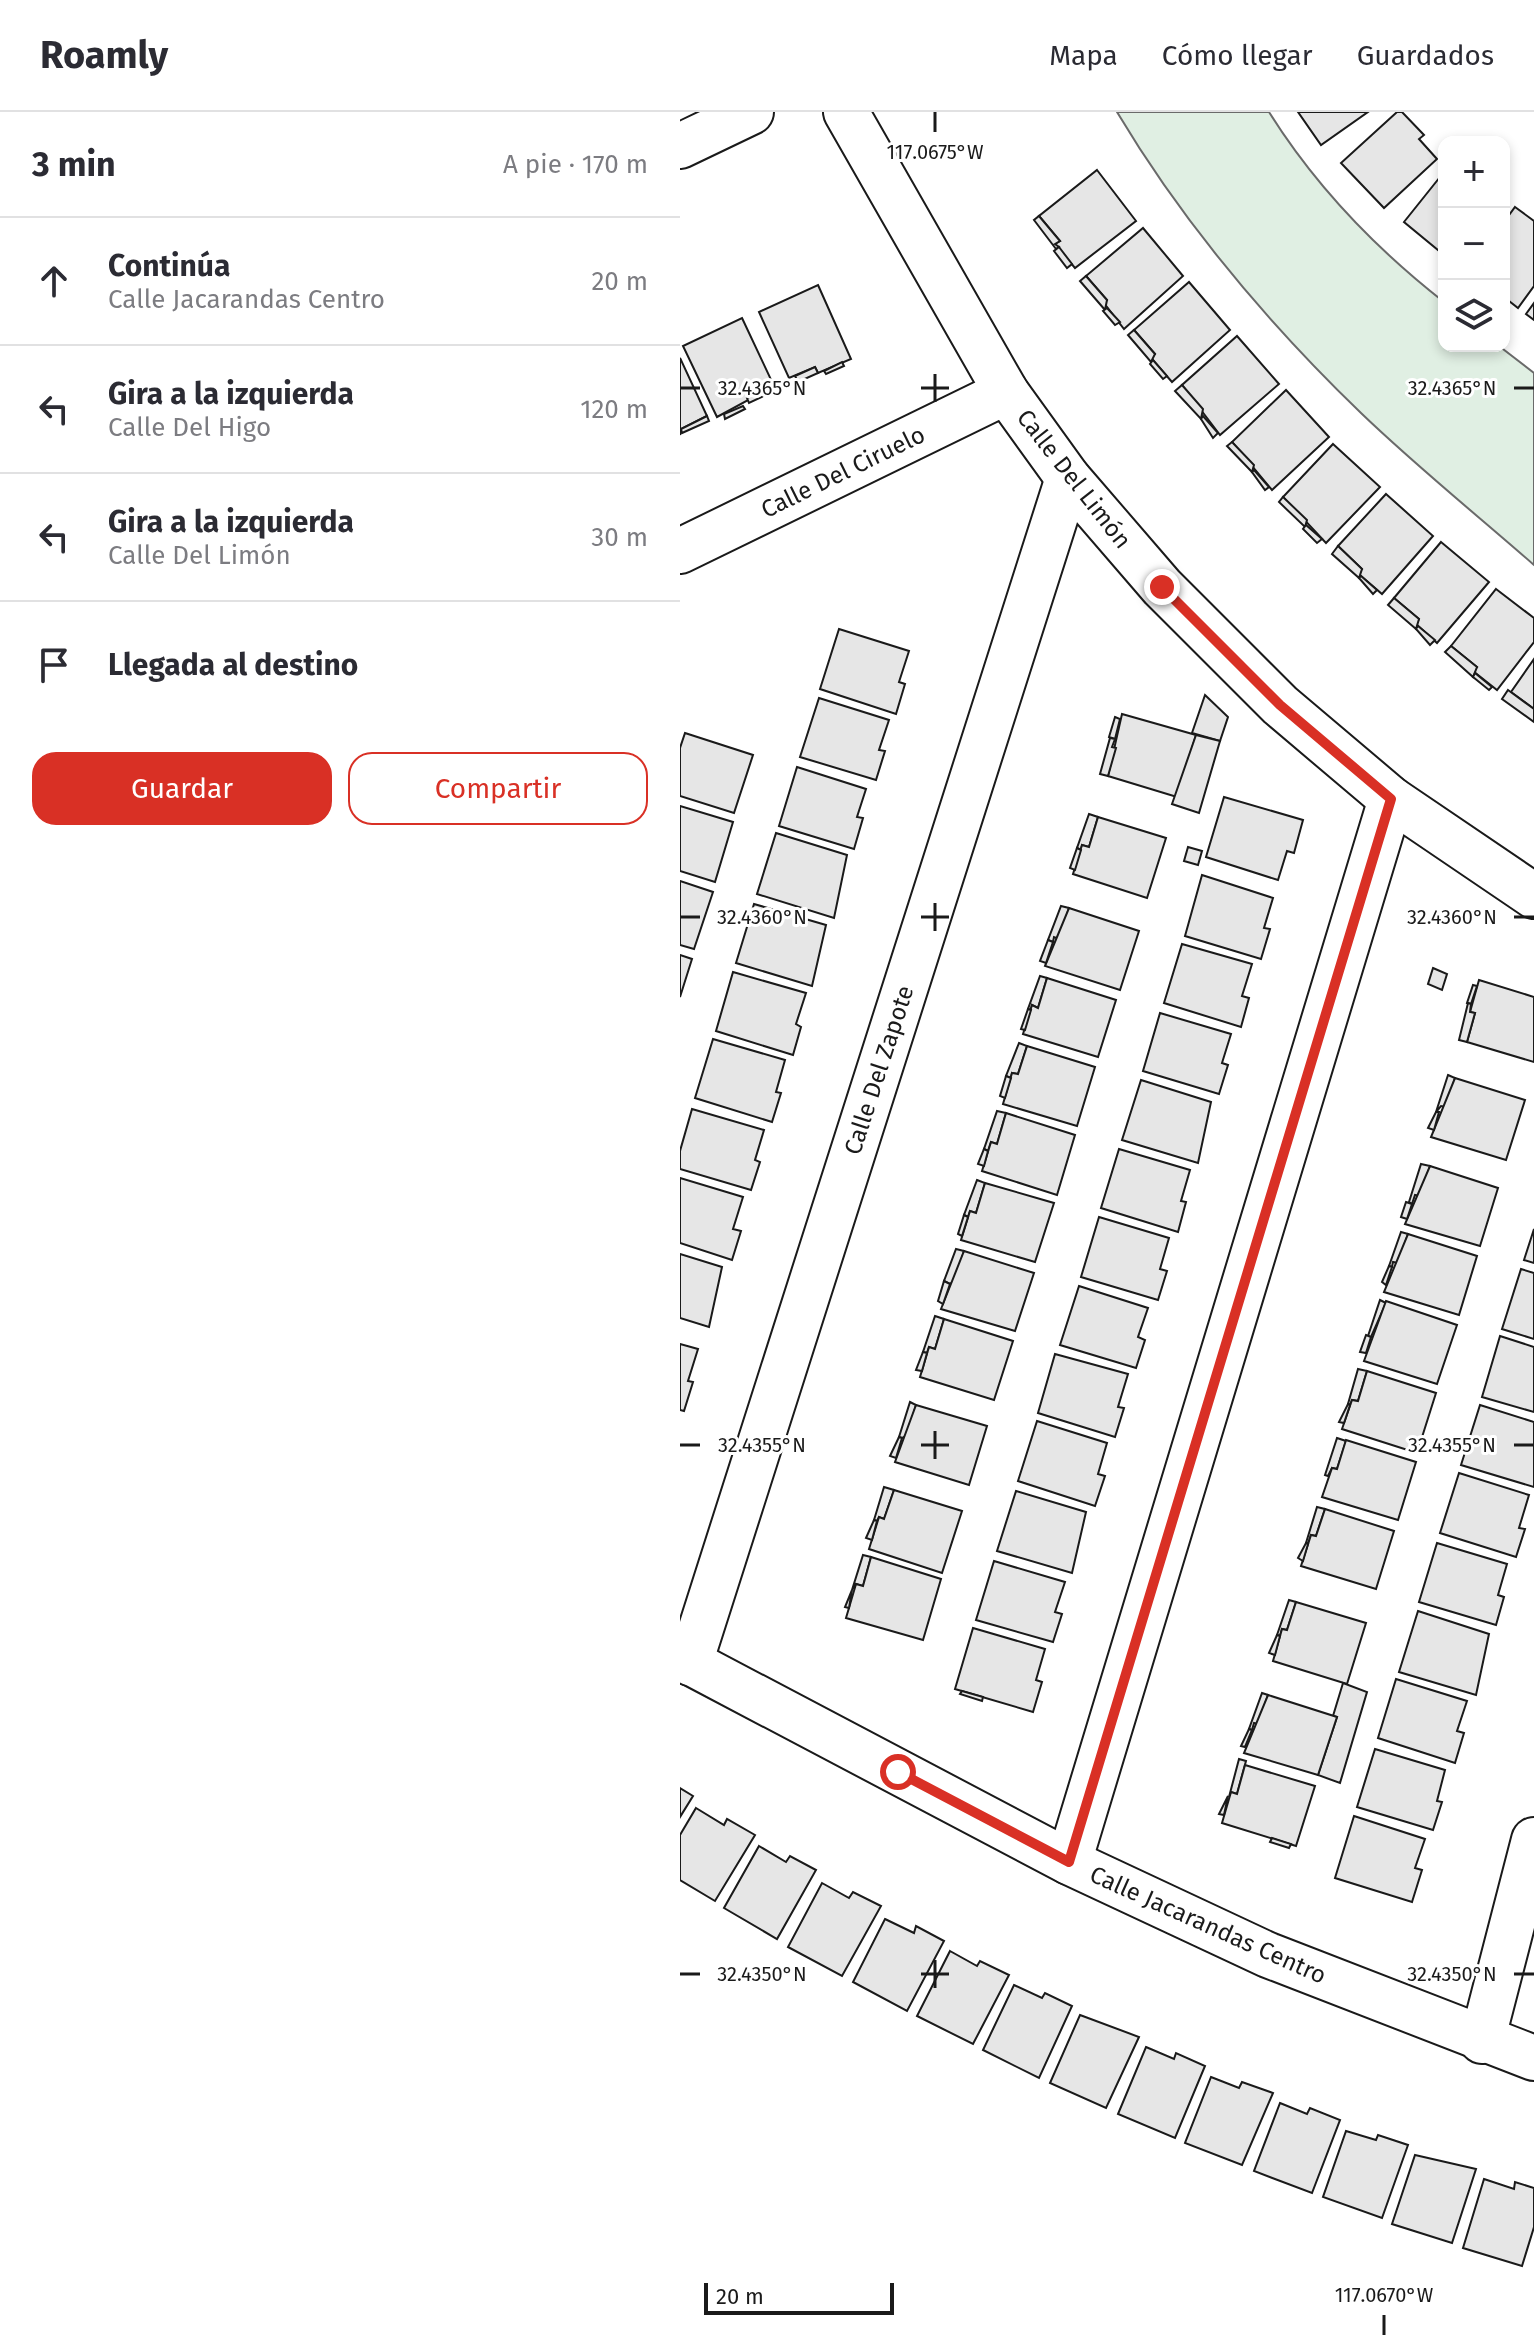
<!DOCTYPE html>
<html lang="es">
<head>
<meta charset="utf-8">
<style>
  :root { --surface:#fff; --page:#f7f7f7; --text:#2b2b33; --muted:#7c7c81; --line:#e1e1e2; --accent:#d93025 }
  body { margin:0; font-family:"Fira Sans",sans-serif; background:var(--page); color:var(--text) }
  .controls { position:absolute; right:24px; top:24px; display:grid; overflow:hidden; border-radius:16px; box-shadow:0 4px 12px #0003 }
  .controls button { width:72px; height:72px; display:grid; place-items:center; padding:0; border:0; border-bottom:2px solid var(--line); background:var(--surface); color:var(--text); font:40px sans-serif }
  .scale { position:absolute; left:24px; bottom:20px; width:190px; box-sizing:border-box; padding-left:8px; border:4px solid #1a1a1a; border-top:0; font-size:22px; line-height:28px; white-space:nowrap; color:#1a1a1a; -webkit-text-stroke:6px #fff; paint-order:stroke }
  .stop { position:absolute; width:24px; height:24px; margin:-18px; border:6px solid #d93025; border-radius:50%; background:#fff }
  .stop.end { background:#d93025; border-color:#fff; box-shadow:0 2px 8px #0008 }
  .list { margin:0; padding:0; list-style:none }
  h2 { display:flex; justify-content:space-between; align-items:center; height:104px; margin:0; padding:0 32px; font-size:34px }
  h2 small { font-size:26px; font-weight:400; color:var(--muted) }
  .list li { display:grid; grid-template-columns:52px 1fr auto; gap:24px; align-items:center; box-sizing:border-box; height:128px; padding:0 32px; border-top:2px solid var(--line) }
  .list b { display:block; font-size:30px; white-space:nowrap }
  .list p { margin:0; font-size:26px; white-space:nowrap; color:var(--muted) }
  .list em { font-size:26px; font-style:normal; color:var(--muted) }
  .actions { display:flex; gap:16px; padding:24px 32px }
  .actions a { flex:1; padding:18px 0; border:2px solid var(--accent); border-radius:24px; text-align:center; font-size:28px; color:var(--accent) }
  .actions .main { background:var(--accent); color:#fff }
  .icon { flex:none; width:44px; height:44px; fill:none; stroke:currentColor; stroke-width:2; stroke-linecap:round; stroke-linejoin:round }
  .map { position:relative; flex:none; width:854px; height:2223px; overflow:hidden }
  header { display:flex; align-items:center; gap:48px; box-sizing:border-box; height:112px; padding:0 40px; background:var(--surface); border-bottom:2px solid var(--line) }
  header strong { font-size:38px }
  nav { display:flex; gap:44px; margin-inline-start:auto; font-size:28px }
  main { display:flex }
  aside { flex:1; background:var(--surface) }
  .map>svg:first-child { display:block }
  .green { fill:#e0efe3; stroke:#6a6a6a; stroke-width:2 }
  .building { fill:#e6e6e6; stroke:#1a1a1a; stroke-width:2 }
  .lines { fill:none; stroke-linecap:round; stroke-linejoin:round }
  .street-casing { stroke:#1a1a1a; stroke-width:48 }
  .secondary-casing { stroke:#1a1a1a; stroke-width:48 }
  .street { stroke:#fff; stroke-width:44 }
  .secondary { stroke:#fff; stroke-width:44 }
  .route { stroke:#d93025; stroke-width:10 }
  .ticks { fill:none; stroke:#1a1a1a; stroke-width:3 }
  .labels { text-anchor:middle; stroke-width:6; stroke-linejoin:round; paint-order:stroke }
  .street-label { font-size:24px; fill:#1a1a1a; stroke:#fff }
  .ticks-label { font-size:20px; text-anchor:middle; fill:#1a1a1a; stroke:#fff; stroke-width:6; stroke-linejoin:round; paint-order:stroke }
</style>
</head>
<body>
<header>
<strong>Roamly</strong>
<nav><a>Mapa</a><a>Cómo llegar</a><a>Guardados</a></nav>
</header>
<main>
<aside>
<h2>3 min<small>A pie · 170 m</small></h2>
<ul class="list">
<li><svg class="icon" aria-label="ahead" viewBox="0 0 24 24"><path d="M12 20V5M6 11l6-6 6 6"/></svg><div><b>Continúa</b><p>Calle Jacarandas Centro</p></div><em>20 m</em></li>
<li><svg class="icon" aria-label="left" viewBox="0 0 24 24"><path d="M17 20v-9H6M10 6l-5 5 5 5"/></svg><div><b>Gira a la izquierda</b><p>Calle Del Higo</p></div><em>120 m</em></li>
<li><svg class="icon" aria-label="left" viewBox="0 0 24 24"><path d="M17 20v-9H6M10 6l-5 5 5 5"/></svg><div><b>Gira a la izquierda</b><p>Calle Del Limón</p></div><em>30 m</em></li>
<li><svg class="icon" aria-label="arrive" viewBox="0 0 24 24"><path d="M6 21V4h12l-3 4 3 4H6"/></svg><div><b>Llegada al destino</b></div></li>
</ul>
<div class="actions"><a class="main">Guardar</a><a>Compartir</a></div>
</aside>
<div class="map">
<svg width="854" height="2223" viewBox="0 0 854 2223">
  <rect width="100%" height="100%" fill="#fff"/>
  <path class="green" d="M437 0H589C636 75 695 136 764 190V234H819L854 261V453C797 403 736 354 681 301 590 213 502 109 437 0Z"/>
  <g class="building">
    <path d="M618 0H688L641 33Z"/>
    <path d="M717 0H722L744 23 739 27 757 47 704 96 661 51Z"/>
    <path d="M417 58 456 109 395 156 375 132 380 129 359 104Z"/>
    <path d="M764 60V143L724 110Z"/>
    <path d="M835 95 854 109V174L838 196 824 185V110Z"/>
    <path d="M359 104 380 129 375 132 379 135 376 137 354 108Z"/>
    <path d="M463 116 503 164 444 217 424 191 427 188 406 164Z"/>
    <path d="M379 135 392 152 387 156 374 139Z"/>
    <path d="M406 164 427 188 425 198 400 169Z"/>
    <path d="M509 170 550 218 492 270 471 246 475 242 454 218Z"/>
    <path d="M138 173 171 247 138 261 135 255 109 266 79 200Z"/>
    <path d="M854 191V208L846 202Z"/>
    <path d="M427 196 440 210 435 213 423 199Z"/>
    <path d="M62 206 94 274 37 305 3 234Z"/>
    <path d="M454 218 475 242 471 250 448 223Z"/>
    <path d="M557 224 599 272 540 323 502 273Z"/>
    <path d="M0 246 27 304 1 317 0 323Z"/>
    <path d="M473 248 487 264 483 267 470 252Z"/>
    <path d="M162 250 164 254 146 262 144 259Z"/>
    <path d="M135 255 138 261 118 270 115 264Z"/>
    <path d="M502 273 523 297 521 307 495 279Z"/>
    <path d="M94 274 96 278 69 291 67 286Z"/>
    <path d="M606 278 649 325 592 378 552 330Z"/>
    <path d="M63 294 65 297 45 307 44 302Z"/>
    <path d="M27 304 29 309 2 321 1 317Z"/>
    <path d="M523 304 538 321 533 326 521 307Z"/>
    <path d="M552 330 574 353 572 360 547 334Z"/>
    <path d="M653 332 700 375 646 431 603 385Z"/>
    <path d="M574 358 589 375 585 378 572 360Z"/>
    <path d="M706 382 753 424 702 482 681 464 678 461 682 457 658 434Z"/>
    <path d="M603 385 627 408 625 415 599 390Z"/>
    <path d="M626 413 642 427 637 431 623 417Z"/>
    <path d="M761 430 809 470 757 531 736 512 739 507 714 486Z"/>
    <path d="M658 434 682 457 679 466 652 442Z"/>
    <path d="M681 464 697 478 693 482 679 466Z"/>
    <path d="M816 477 854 506V530L817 578 793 559 797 555 771 534Z"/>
    <path d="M714 486 739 507 736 517 708 493Z"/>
    <path d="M738 514 755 528 750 533 736 517Z"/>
    <path d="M159 517 229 539 219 570 225 572 216 602 140 577Z"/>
    <path d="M771 534 797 555 793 565 765 540Z"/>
    <path d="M854 547V597L831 580Z"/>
    <path d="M795 561 812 575 809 578 793 565Z"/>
    <path d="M828 578 854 597V610L822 587Z"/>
    <path d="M525 583 548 605 540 629 512 621Z"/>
    <path d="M139 586 209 608 199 638 205 639 196 668 120 645Z"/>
    <path d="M442 602 516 623 497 685 428 664Z"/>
    <path d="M435 605 440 607 435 627 429 625Z"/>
    <path d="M5 621 73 643 54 701 0 684V636Z"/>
    <path d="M516 623 540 629 519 701 492 692Z"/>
    <path d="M430 626 435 627 432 635 436 636 428 664 420 662Z"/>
    <path d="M117 655 186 677 177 705 183 706 174 737 99 714Z"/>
    <path d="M544 685 623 708 614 741 607 739 598 768 526 745Z"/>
    <path d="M0 694 53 710 35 770 0 759Z"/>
    <path d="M409 702 418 705 409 735 402 733 401 738 397 736Z"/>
    <path d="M418 705 486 726 467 786 393 762 402 733 409 735Z"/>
    <path d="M96 721 167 743 154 806 77 782Z"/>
    <path d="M508 735 522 739 518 753 504 749Z"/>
    <path d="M397 736 401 738 395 758 390 756Z"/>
    <path d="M522 763 593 786 584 816 590 817 581 847 505 824Z"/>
    <path d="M0 769 33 780 14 837 0 833Z"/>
    <path d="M74 792 146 813 132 874 56 851Z"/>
    <path d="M381 794 389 796 379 827 374 825 373 830 368 828Z"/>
    <path d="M389 796 459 819 440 878 365 854Z"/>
    <path d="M368 828 373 830 366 851 360 849Z"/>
    <path d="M502 832 572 852 562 884 569 886 561 915 484 891Z"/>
    <path d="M0 843 12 847 0 885Z"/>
    <path d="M753 856 767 862 762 878 748 872Z"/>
    <path d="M53 860 126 881 116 912 121 915 113 943 36 919Z"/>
    <path d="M360 864 367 866 358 896 352 893 351 898 348 897Z"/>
    <path d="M367 866 436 888 418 945 343 922 352 893 358 896Z"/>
    <path d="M799 868 854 885V950L787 930 795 901 790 900Z"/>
    <path d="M793 873 797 874 791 892 787 891Z"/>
    <path d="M788 891 791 892 790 900 795 901 787 930 779 928Z"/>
    <path d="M348 897 351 898 345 918 341 917Z"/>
    <path d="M480 901 551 922 542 951 548 953 539 982 463 959Z"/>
    <path d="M33 927 105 948 96 980 101 981 92 1010 15 986Z"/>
    <path d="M339 931 347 934 338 962 332 961 331 966 326 964Z"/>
    <path d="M347 934 415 955 397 1014 323 992 332 961 338 962Z"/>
    <path d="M768 963 775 966 766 995 761 994 756 1000Z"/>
    <path d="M326 964 331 966 325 986 320 984Z"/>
    <path d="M775 966 845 988 826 1048 751 1025Z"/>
    <path d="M461 968 531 990 518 1051 442 1028Z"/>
    <path d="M12 997 84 1018 75 1048 80 1050 71 1078 0 1057V1039Z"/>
    <path d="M317 999 326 1001 317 1032 311 1030 308 1039 304 1037Z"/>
    <path d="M756 1000H759L754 1018 748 1016Z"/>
    <path d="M326 1001 395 1023 377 1083 302 1059 311 1030 317 1032Z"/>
    <path d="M304 1037 308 1039 304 1054 298 1052Z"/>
    <path d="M439 1037 510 1058 501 1089 506 1090 498 1120 421 1096Z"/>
    <path d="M741 1052 750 1054 740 1084 735 1083 732 1092 729 1090Z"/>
    <path d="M750 1054 818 1076 800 1134 725 1112Z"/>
    <path d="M0 1066 63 1085 53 1117 61 1119 52 1148 0 1131Z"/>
    <path d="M297 1068 305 1071 296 1101 290 1099 288 1105 284 1103Z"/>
    <path d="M305 1071 374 1091 355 1150 281 1128 290 1099 296 1101Z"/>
    <path d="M726 1090 732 1092 727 1107 721 1105Z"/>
    <path d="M284 1103 288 1105 282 1124 278 1122Z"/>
    <path d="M419 1105 489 1126 480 1157 487 1159 478 1188 401 1165Z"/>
    <path d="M854 1117V1151L844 1148Z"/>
    <path d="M721 1120 728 1122 718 1151 713 1150 712 1155 709 1154Z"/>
    <path d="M728 1122 797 1144 779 1203 704 1180Z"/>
    <path d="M276 1137 284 1139 275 1168 270 1172 264 1169Z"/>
    <path d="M284 1139 354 1161 335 1219 261 1197Z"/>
    <path d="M0 1142 42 1155 29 1215 0 1206Z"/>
    <path d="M709 1154 712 1155 706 1173 702 1170Z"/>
    <path d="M841 1157 854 1161V1227L822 1217Z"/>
    <path d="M264 1169 270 1172 263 1192 258 1189Z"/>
    <path d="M399 1174 468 1196 458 1225 465 1228 456 1256 380 1233Z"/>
    <path d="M700 1188 706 1191 691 1225 688 1224Z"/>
    <path d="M706 1189 777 1213 757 1272 684 1249Z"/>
    <path d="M255 1204 264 1207 255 1237 249 1235 247 1241 243 1240Z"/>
    <path d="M264 1207 333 1229 314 1288 240 1265 249 1235 255 1237Z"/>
    <path d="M686 1223 691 1225 686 1241 680 1240Z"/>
    <path d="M820 1224 854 1235V1300L802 1285Z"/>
    <path d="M0 1232 18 1237 8 1269 13 1270 4 1299 0 1298Z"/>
    <path d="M243 1240 247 1241 242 1259 236 1258Z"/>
    <path d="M375 1242 448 1262 438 1295 444 1296 435 1325 358 1301Z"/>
    <path d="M678 1257 687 1259 678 1289 672 1288 670 1293 668 1292Z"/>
    <path d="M687 1259 756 1281 737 1341 662 1317 672 1288 678 1289Z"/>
    <path d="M230 1290 236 1293 227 1323 222 1326 219 1325Z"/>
    <path d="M668 1292 670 1293 664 1311 659 1310Z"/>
    <path d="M236 1293 307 1314 289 1373 215 1350Z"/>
    <path d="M800 1293 854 1310V1375L781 1353Z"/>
    <path d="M357 1309 427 1331 418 1362 425 1364 415 1394 338 1369Z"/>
    <path d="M219 1325 222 1326 216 1346 210 1344Z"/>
    <path d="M657 1326 666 1329 657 1357 652 1356 648 1364 645 1363Z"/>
    <path d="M666 1328 736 1350 718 1408 642 1385 652 1356 657 1357Z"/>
    <path d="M779 1361 849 1383 839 1416 845 1417 836 1445 760 1421Z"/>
    <path d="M204 1375 214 1378 204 1407 199 1405 197 1409 194 1408Z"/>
    <path d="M214 1378 282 1399 262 1461 189 1437 199 1405 204 1407Z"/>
    <path d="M336 1379 406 1400 392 1461 317 1439Z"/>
    <path d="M637 1395 645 1397 636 1424 631 1423 628 1432 626 1431Z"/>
    <path d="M645 1397 714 1419 696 1477 621 1454 631 1423 636 1424Z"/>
    <path d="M194 1408 197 1409 192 1428 186 1426Z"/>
    <path d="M626 1431 628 1432 623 1449 618 1446Z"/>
    <path d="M757 1431 827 1452 818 1483 824 1485 816 1513 739 1490Z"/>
    <path d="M183 1443 191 1445 183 1474 176 1472 172 1478Z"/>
    <path d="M191 1445 261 1467 243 1528 166 1506 176 1472 183 1474Z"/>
    <path d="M314 1449 385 1470 375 1500 382 1502 373 1530 296 1508Z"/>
    <path d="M172 1478 169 1496 165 1495Z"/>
    <path d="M609 1488 616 1490 607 1518 602 1517 600 1524 597 1523Z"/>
    <path d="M616 1490 686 1511 667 1572 593 1549 602 1517 607 1518Z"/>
    <path d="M738 1499 809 1522 796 1583 719 1560Z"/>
    <path d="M293 1516 365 1537 356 1568 362 1570 353 1600 275 1577Z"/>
    <path d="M597 1523 600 1524 595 1543 589 1541Z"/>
    <path d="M716 1567 787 1589 777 1619 784 1621 775 1651 698 1626Z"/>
    <path d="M663 1571 687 1580 660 1671 638 1663 657 1605 653 1604Z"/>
    <path d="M282 1579 303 1585 302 1589 280 1582Z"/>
    <path d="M582 1581 588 1583 578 1612 574 1611 572 1618 569 1617Z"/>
    <path d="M588 1583 657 1605 638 1663 564 1641Z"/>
    <path d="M569 1617 572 1618 565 1635 561 1634Z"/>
    <path d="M695 1637 765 1658 757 1689 762 1690 753 1718 677 1695Z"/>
    <path d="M559 1647 566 1649 557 1682 551 1680 549 1685Z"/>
    <path d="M565 1653 635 1674 616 1734 542 1711 551 1680 557 1682Z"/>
    <path d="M0 1676 13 1684 0 1705Z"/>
    <path d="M548 1684 544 1703 539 1702Z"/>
    <path d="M16 1696 44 1713 47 1707 75 1723 35 1789 0 1768V1723Z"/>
    <path d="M674 1704 745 1727 735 1756 742 1758 732 1790 655 1766Z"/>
    <path d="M592 1726 611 1732 609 1736 590 1730Z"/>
    <path d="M79 1734 106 1750 110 1744 136 1758 97 1827 44 1796Z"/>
    <path d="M142 1771 169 1786 173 1780 201 1794 162 1864 108 1835Z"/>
    <path d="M205 1807 234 1821 236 1814 264 1829 227 1899 173 1870Z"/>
    <path d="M270 1839 297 1854 300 1849 329 1863 293 1932 237 1904Z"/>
    <path d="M334 1873 362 1886 365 1881 392 1894 359 1966 303 1938Z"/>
    <path d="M400 1903 459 1925 426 1996 370 1971Z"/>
    <path d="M466 1935 494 1947 496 1941 525 1954 495 2026 438 2002Z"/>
    <path d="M531 1965 559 1976 562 1970 593 1981 562 2053 505 2031Z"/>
    <path d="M600 1991 627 2002 630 1996 660 2008 632 2081 574 2059Z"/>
    <path d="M666 2019 696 2028 698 2023 728 2033 702 2106 643 2085Z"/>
    <path d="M735 2043 796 2057 772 2131 712 2112Z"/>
    <path d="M804 2067 834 2077 835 2070 854 2076V2115L842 2154 783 2136Z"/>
  </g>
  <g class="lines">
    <g class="street-casing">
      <g id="street">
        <path d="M166 0 326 280 388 366 482 475 600 593 711 687 854 784"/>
        <path d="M0 439 326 280"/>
        <path d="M0 1545 389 1750 588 1843 854 1946"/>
        <path d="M10 1551 388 366"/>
        <path d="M389 1750 711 687"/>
        <path d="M802 1929 854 1728"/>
      </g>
    </g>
    <g class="secondary-casing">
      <path id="secondary" d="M0 34 71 0"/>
    </g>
    <use href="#street" class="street"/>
    <use href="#secondary" class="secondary"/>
  </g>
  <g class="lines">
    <path class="route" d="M218 1660 389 1750 711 687 600 593 482 475"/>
  </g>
  <path class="ticks" d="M255 0V20M255 262V290M0 276H20M241 276H269M834 276H854M255 791V819M0 805H20M241 805H269M834 805H854M255 1319V1347M0 1333H20M241 1333H269M834 1333H854M255 1848V1876M0 1862H20M241 1862H269M834 1862H854M704 2203V2223"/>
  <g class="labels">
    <g class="street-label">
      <text transform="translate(163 360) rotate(-26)" y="8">Calle Del Ciruelo</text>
      <text transform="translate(394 367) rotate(52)" y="8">Calle Del Limón</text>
      <text transform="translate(199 958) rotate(-72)" y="8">Calle Del Zapote</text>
      <text transform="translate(528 1813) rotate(24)" y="8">Calle Jacarandas Centro</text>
    </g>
  </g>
  <g class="ticks-label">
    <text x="255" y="47">117.0675°W</text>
    <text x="82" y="283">32.4365°N</text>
    <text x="772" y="283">32.4365°N</text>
    <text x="82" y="812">32.4360°N</text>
    <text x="772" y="812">32.4360°N</text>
    <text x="82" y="1340">32.4355°N</text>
    <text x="772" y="1340">32.4355°N</text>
    <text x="82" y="1869">32.4350°N</text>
    <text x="772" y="1869">32.4350°N</text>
    <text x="704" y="2190">117.0670°W</text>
  </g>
</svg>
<div class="controls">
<button>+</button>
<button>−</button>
<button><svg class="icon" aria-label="layers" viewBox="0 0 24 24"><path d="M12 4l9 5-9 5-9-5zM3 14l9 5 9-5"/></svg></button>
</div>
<div class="scale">20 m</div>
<div class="stop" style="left:218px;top:1660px"></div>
<div class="stop end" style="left:482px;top:475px"></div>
</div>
</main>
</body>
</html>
